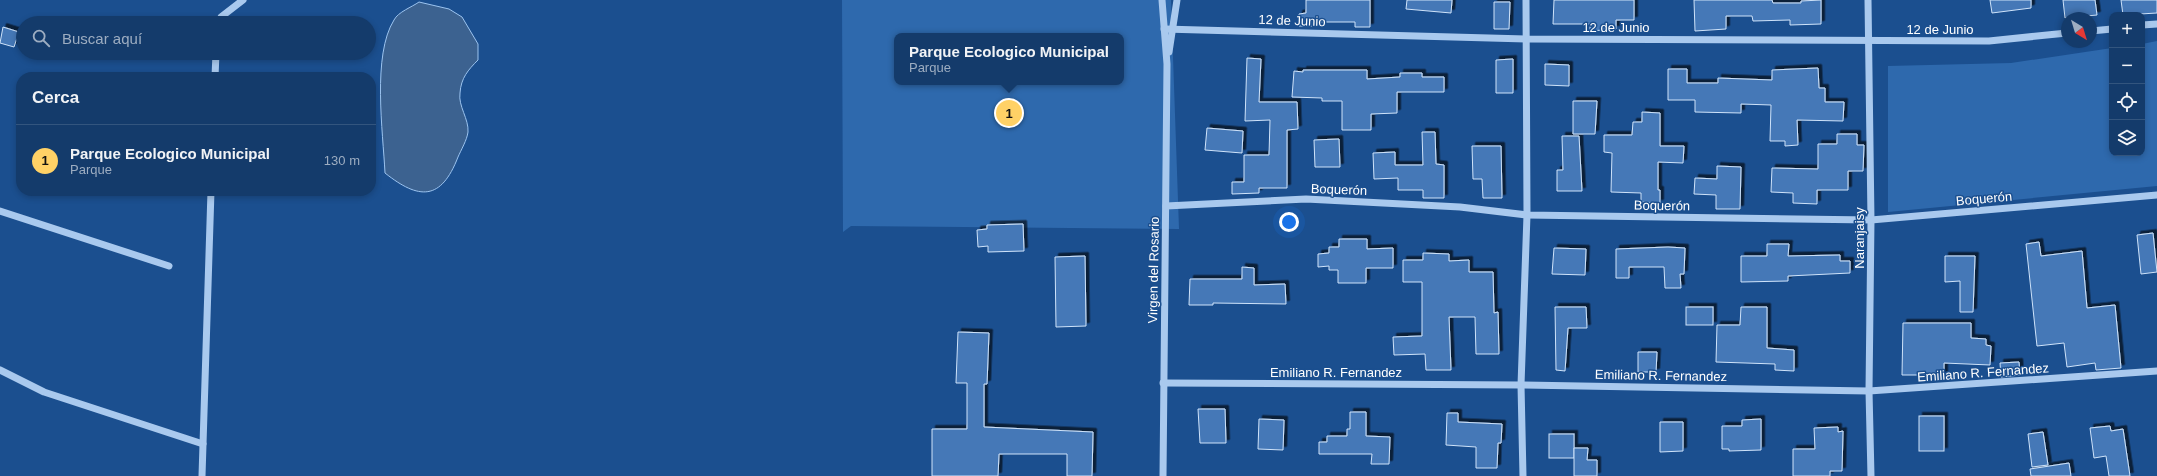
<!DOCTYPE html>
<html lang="es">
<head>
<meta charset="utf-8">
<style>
  :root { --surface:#143b6b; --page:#214673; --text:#f1f3f6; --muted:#9dadc1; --line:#33557e; --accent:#ffd166 }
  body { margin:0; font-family:Arial,sans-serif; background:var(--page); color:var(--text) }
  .controls { position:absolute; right:12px; top:12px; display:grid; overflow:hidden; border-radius:8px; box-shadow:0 2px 6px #0003 }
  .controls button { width:36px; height:36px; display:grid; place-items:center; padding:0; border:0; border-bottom:1px solid var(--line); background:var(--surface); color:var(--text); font:20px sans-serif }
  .compass { position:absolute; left:2061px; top:12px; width:36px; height:36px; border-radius:50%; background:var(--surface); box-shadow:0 2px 6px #0003; rotate:142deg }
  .you { position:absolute; left:1289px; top:222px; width:14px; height:14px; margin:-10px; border:3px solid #fff; border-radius:50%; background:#1a73e8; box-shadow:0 0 0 6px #1a73e833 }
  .badge { display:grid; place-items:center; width:26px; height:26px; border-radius:50%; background:var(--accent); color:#111; font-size:13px; font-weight:700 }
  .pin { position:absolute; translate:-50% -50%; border:2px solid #fff; box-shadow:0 1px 4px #0006 }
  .popup { position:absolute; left:894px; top:33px; width:230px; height:52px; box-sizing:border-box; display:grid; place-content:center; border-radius:8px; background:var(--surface); filter:drop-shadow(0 1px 3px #0005); font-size:13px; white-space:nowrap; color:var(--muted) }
  .popup b { font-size:15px; color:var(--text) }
  .popup::after { content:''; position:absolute; left:50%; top:100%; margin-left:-8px; border:8px solid transparent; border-top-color:var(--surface) }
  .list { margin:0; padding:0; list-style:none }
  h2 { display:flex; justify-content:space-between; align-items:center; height:52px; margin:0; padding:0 16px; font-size:17px }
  h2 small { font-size:13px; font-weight:400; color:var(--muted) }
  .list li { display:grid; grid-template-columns:26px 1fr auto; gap:12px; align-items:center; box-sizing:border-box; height:72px; padding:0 16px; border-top:1px solid var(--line) }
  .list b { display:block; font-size:15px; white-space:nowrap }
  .list p { margin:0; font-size:13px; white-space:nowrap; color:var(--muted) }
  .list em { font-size:13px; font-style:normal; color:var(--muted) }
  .icon { flex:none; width:22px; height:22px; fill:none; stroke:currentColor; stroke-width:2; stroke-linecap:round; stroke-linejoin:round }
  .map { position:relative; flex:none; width:2157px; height:476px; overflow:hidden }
  .search { position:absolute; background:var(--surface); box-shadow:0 2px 6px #0003; left:16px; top:16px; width:360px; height:44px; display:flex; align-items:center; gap:10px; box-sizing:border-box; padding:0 14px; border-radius:22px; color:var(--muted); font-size:15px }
  .panel { position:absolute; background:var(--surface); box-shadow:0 2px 6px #0003; left:16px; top:72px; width:360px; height:124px; border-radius:16px }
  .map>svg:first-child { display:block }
  .green { fill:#2e69ad; fill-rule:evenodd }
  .water { fill:#3c6290; stroke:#9cc4f0 }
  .building { fill:#4478b7; stroke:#cfe3fa; filter:url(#shadow) }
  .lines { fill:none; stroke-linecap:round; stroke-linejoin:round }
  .minor { stroke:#a9c9ee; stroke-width:7 }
  .labels { text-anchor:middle; stroke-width:3; stroke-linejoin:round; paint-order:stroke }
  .street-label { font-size:13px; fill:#fff; stroke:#1b4f8f }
</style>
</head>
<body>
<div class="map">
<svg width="2157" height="476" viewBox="0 0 2157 476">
  <defs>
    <filter id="shadow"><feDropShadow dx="3.5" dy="-3.5" stdDeviation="0" flood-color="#0009"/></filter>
  </defs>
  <rect width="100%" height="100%" fill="#1b4f8f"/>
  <g class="green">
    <path d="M842 0H1171L1179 229 851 226 843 232ZM897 36H1121V82H897Z"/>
    <path d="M2157 41V186L1888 212V66L2011 63 2112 48V153H2142V44Z"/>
  </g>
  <path class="water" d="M419 2 449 9 462 17 478 44V60C468 70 461 78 460 93 458 106 469 119 468 132 467 140 461 150 458 157 441 201 419 200 385 173 383 132 372 55 394 20 398 12 412 7 419 2Z"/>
  <g class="building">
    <path d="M1306 0H1370V27H1355V22H1314V26H1299V14L1306 13Z"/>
    <path d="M1407 0H1452L1451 13 1406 9Z"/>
    <path d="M1554 0H1634V20H1616V29H1603V30L1590 31V24H1553Z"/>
    <path d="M1694 0H1772L1773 3H1801V1L1821 0V24L1790 25V20L1753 21 1752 16H1726V29L1695 31Z"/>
    <path d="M1990 0H2031V8L1992 13Z"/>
    <path d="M2063 0H2095L2097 15 2065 18Z"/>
    <path d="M2121 0H2157V13L2123 15Z"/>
    <path d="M1494 2H1510L1509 29H1494Z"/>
    <path d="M3 27 19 32 14 47 0 43Z"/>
    <path d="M1247 58 1261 59 1259 102H1297L1298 129 1287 130V188H1259V193L1232 194V182H1244V155H1269L1270 120 1245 121Z"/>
    <path d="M1513 59V93H1496V60Z"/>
    <path d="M1545 64 1569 65V86L1545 85Z"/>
    <path d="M1818 68 1819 88H1825V102H1844L1843 121 1797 120 1798 145 1785 146V141H1770L1771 105 1741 104V113L1695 112V100H1668V69H1687V83H1718V78L1772 80V70Z"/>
    <path d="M1303 70H1367V79L1400 77V73H1422V77H1444V92H1397V113L1371 114V130H1342V101H1322V98L1292 97 1294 71 1303 72Z"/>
    <path d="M1573 101H1597L1595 134H1573Z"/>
    <path d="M1642 112 1660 113V146H1684L1683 163 1658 162V190H1660V203L1641 202V193L1611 192 1612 153 1604 152V135H1632L1633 122H1642Z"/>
    <path d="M1207 128 1243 131 1242 153 1205 150Z"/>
    <path d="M1422 132H1435L1436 164 1444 165V198H1423V190H1398V178L1374 179 1373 153 1395 152V165H1423Z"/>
    <path d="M1837 134H1857V145H1864L1863 171H1848V190H1817V204L1793 203V193L1771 192 1772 168 1818 169V144H1837Z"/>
    <path d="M1562 136H1579L1582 191H1557V170H1563Z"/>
    <path d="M1339 139 1340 167H1315L1314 140Z"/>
    <path d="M1472 146H1501L1502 198H1483L1482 179H1473Z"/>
    <path d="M1717 166 1741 167 1740 209H1716V195L1694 194 1695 178 1717 179Z"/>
    <path d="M1023 224 1024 251 988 252V246L978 247 977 230 987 229V225Z"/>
    <path d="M2153 233 2157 272 2141 274 2137 235Z"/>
    <path d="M1339 239H1367V249L1393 248V268H1366V283H1338V270H1329V266L1318 267V254L1329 253V247H1339Z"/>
    <path d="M2039 242 2041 256 2082 251 2087 308 2115 305 2121 368 2096 370 2095 363 2067 367 2064 343 2037 346 2026 244Z"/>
    <path d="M1767 244H1789L1788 256 1840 255V261H1850V273L1788 276V281L1741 282V256H1767Z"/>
    <path d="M1668 247 1685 248 1684 274H1680L1681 288H1665L1664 267H1629V278H1616V249Z"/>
    <path d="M1554 248 1586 249 1585 275 1552 274Z"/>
    <path d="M1423 253 1449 254V261L1469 260V272H1493L1494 313 1498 312 1499 354H1476L1475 317H1449L1451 370H1426L1425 354 1394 355 1393 337 1422 336V282H1403V260H1423Z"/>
    <path d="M1085 256 1086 326 1056 327 1055 257Z"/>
    <path d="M1945 256H1975L1973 312H1960V281L1945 282Z"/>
    <path d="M1242 267 1254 268V285L1285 284 1286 304 1213 303V305H1189L1190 279H1242Z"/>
    <path d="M1555 307H1586L1587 328H1568L1565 371 1556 370Z"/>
    <rect x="1686" y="307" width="27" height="18"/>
    <path d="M1741 307H1767V348L1794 350V371L1775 370V364L1716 362 1717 325H1740Z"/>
    <path d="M1903 323H1971V338L1986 339V345L1991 346 1990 365 1944 363V375H1902Z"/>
    <path d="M958 332 989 333 987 384H984V427L1093 432 1092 476H1067V454H999L998 476H932V429H967V383H956Z"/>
    <path d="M1638 352H1657L1656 372H1638Z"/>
    <path d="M2019 362 2020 375 2001 377 2000 363Z"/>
    <path d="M1198 409H1225L1226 443H1200Z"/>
    <path d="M1350 412H1366V436L1390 437 1389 464H1371L1372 454H1319V442H1327V436H1347V429H1350Z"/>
    <path d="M1447 413H1458V422L1502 424 1501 443H1498L1497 468H1476V447L1446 445Z"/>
    <rect x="1919" y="416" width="25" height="35"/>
    <path d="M1259 419 1284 420 1283 450 1258 449Z"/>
    <path d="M1761 419V450L1729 451V449H1722V426H1742V420Z"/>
    <path d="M1660 422H1683V451L1660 452Z"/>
    <path d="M2110 426 2111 431 2123 429 2130 476H2109L2106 456 2094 458 2090 428Z"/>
    <path d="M1838 427V432L1843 431 1842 471H1830V476H1793V449H1815L1814 428Z"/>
    <path d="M2043 432 2048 465 2032 467 2028 434Z"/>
    <rect x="1549" y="434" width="25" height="24"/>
    <path d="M1574 448H1588L1587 460H1597V476H1574Z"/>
    <path d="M2069 463 2071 476H2031L2030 469Z"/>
  </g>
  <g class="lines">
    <g class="minor">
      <path d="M1162 0 1167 64 1163 476"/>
      <path d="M1868 0 1871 220 1869 391 1871 476"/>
      <path d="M219 23 221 17 243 0"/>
      <path d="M2142 25 2157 24"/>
      <path d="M1164 29 1527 39 1989 41 2067 33"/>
      <path d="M2091 31 2112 29"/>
      <path d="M1169 52 1177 0"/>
      <path d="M215 77 216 53"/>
      <path d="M1166 206 1306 199 1460 207 1527 215 1871 220 2157 195"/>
      <path d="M0 211 169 266"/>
      <path d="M0 370 44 392 203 444"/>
      <path d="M1163 383 1521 385 1869 391 2157 371"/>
      <path d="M202 476 211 191"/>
      <path d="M1523 476 1521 385 1527 215 1526 0"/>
    </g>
  </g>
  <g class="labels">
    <g class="street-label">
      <text transform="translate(1292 20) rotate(2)" y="5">12 de Junio</text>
      <text x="1616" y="32">12 de Junio</text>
      <text x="1940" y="34">12 de Junio</text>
      <text transform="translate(1339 189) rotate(2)" y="5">Boquerón</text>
      <text transform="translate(1984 198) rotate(-5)" y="5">Boquerón</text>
      <text transform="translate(1662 205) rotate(1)" y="5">Boquerón</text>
      <text transform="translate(1859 238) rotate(-90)" y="5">Naranjaisy</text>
      <text transform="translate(1153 270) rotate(-89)" y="5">Virgen del Rosario</text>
      <text x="1336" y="377">Emiliano R. Fernandez</text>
      <text transform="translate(1983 372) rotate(-4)" y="5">Emiliano R. Fernandez</text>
      <text transform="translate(1661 375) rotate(1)" y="5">Emiliano R. Fernandez</text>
    </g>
  </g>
</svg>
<div class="controls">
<button>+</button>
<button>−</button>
<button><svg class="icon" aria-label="locate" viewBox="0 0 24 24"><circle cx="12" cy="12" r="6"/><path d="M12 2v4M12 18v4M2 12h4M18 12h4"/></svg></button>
<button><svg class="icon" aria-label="layers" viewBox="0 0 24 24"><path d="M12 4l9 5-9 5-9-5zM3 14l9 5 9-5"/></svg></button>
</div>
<svg class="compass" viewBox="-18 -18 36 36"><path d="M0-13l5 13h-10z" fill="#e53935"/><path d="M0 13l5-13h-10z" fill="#9dadc1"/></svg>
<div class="you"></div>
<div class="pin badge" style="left:1009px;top:113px">1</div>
<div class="popup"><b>Parque Ecologico Municipal</b>Parque</div>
<div class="search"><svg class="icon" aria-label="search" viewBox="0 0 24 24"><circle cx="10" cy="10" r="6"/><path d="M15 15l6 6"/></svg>Buscar aquí</div>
<section class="panel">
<h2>Cerca<small></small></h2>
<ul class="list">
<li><span class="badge">1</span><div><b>Parque Ecologico Municipal</b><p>Parque</p></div><em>130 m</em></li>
</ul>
</section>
</div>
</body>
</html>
